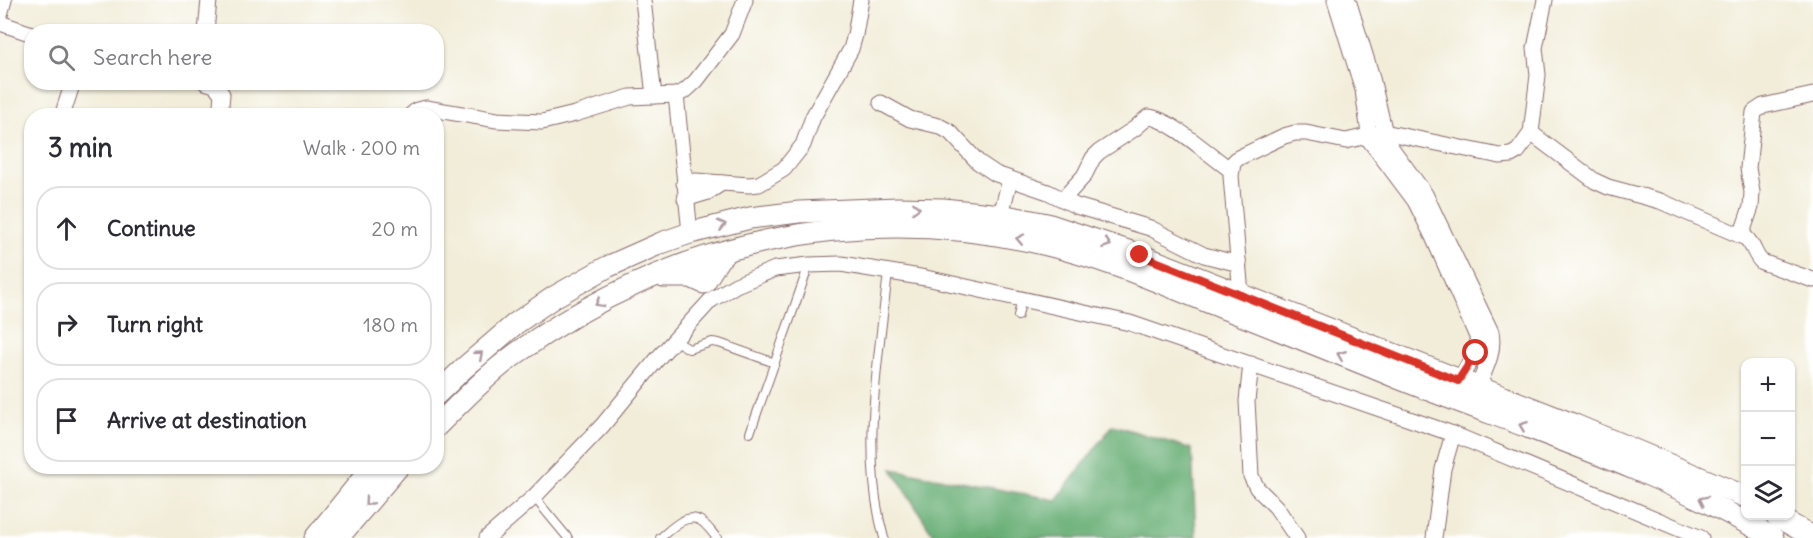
<!DOCTYPE html>
<html lang="en">
<head>
<meta charset="utf-8">
<style>
  :root { --surface:#fff; --page:#f7f7f7; --text:#2b2b33; --muted:#7c7c81; --line:#e1e1e2 }
  body { margin:0; font-family:Delius,sans-serif; background:var(--page); color:var(--text) }
  .controls { position:absolute; right:18px; bottom:18px; display:grid; overflow:hidden; border-radius:12px; box-shadow:0 2px 4px #0004 }
  .controls button { width:54px; height:54px; display:grid; place-items:center; padding:0; border:0; border-bottom:2px solid var(--line); background:var(--surface); color:var(--text); font:30px sans-serif }
  .stop { position:absolute; width:18px; height:18px; margin:-14px; border:4px solid #d93025; border-radius:50%; background:#fff }
  .stop.end { background:#d93025; border-color:#fff; box-shadow:0 2px 6px #0008 }
  .list { margin:0; padding:0; list-style:none }
  h2 { display:flex; justify-content:space-between; align-items:center; height:78px; margin:0; padding:0 24px; font-size:26px }
  h2 small { font-size:20px; font-weight:400; color:var(--muted) }
  .list li { display:grid; grid-template-columns:39px 1fr auto; gap:18px; align-items:center; box-sizing:border-box; height:84px; margin:0 12px 12px; padding:0 12px; border:2px solid var(--line); border-radius:24px }
  .list b { display:block; font-size:22px; white-space:nowrap }
  .list em { font-size:20px; font-style:normal; color:var(--muted) }
  .icon { flex:none; width:33px; height:33px; fill:none; stroke:currentColor; stroke-width:2; stroke-linecap:round; stroke-linejoin:round }
  .map { position:relative; flex:none; width:1813px; height:538px; overflow:hidden }
  .search { position:absolute; background:var(--surface); box-shadow:0 2px 4px #0004; left:24px; top:24px; width:420px; height:66px; display:flex; align-items:center; gap:15px; box-sizing:border-box; padding:0 21px; border-radius:24px; color:var(--muted); font-size:22px }
  .panel { position:absolute; background:var(--surface); box-shadow:0 2px 4px #0004; left:24px; top:108px; width:420px; height:366px; border-radius:24px }
  .map>svg:first-child { display:block }
  .forest { fill:#67ae74; stroke:#586650; stroke-width:1.5 }
  .lines { fill:none; stroke-linecap:round; stroke-linejoin:round }
  .lane-casing { stroke:#856768; stroke-width:10 }
  .street-casing { stroke:#856768; stroke-width:17 }
  .secondary-casing { stroke:#856768; stroke-width:23 }
  .lane { stroke:#fff; stroke-width:8 }
  .street { stroke:#fff; stroke-width:15 }
  .secondary { stroke:#fff; stroke-width:21 }
  .oneway { stroke:#ae9aa0 }
  .route { stroke:#d93025; stroke-width:8 }
</style>
</head>
<body>
<div class="map">
<svg width="1813" height="538" viewBox="0 0 1813 538">
  <rect width="100%" height="100%" fill="#fff"/>
  <filter id="ink" filterUnits="userSpaceOnUse"><feTurbulence type="fractalNoise" baseFrequency=".0167" numOctaves="2"/><feDisplacementMap in="SourceGraphic" scale="12" xChannelSelector="R" yChannelSelector="G"/><feConvolveMatrix kernelMatrix="1 2 1 2 8 2 1 2 1" color-interpolation-filters="sRGB"/></filter>
  <filter id="wash" filterUnits="userSpaceOnUse"><feTurbulence type="fractalNoise" baseFrequency=".008" numOctaves="4" result="noise"/><feDisplacementMap in="SourceGraphic" scale="24" xChannelSelector="R" yChannelSelector="G"/><feGaussianBlur stdDeviation="1.35" result="paint"/><feColorMatrix in="noise" values="0 0 0 0 0 0 0 0 0 0 0 0 0 0 0 0 0 1.4 0 .05"/><feComposite in="paint" operator="in"/></filter>
  <g filter="url(#wash)">
    <rect width="100%" height="100%" fill="#f2edd9"/>
    <path class="forest" d="M1113 425 1192 449 1196 538H935L892 469 1056 500Z"/>
  </g>
  <g filter="url(#ink)">
    <g class="lines">
      <g class="lane-casing">
        <g id="lane">
          <path d="M1018 316 1022 298"/>
          <path d="M674 340 689 349 712 342 719 343 775 363"/>
          <path d="M750 433 809 265"/>
          <path d="M534 497 568 538"/>
          <path d="M660 538C670 530 685 513 699 520 706 523 712 533 717 538"/>
          <path d="M884 538C860 452 879 359 888 272"/>
        </g>
      </g>
      <g class="street-casing">
        <g id="street">
          <path d="M643 0 654 96"/>
          <path d="M1335 0 1363 90 1370 141 1415 201 1433 237 1478 339 1476 353 1458 381"/>
          <path d="M1348 0 1371 74 1387 142 1425 194 1491 332C1495 353 1485 369 1477 389"/>
          <path d="M0 15 4 0"/>
          <path d="M0 23 32 34"/>
          <path d="M206 32 209 0"/>
          <path d="M205 82 215 85 222 94 220 116"/>
          <path d="M676 95 690 233"/>
          <path d="M881 103 910 119 939 126 950 132 978 162 996 174 1048 192 1076 206 1150 228 1204 255 1239 264"/>
          <path d="M62 116 73 82"/>
          <path d="M410 116 417 110 426 108 497 120 542 122 575 114 630 97 676 95 685 91 696 81 732 34 745 0"/>
          <path d="M1531 133 1595 181 1608 187 1660 201 1746 238C1754 245 1754 255 1762 262L1813 280"/>
          <path d="M684 183 696 181 749 185 759 184 784 169 803 145 813 117 851 49 855 35 861 0"/>
          <path d="M685 199 708 192 722 183"/>
          <path d="M1063 199 1084 176 1093 158 1099 152 1134 129 1148 117C1170 118 1211 157 1231 170"/>
          <path d="M1001 215 1010 179"/>
          <path d="M1741 236 1751 207 1752 192 1748 168 1754 112 1763 106 1813 95"/>
          <path d="M1241 295 1231 176 1233 163 1238 158 1284 136 1295 133H1306L1346 141 1384 132 1500 156 1511 155 1518 151 1531 133 1538 75 1535 48 1545 0"/>
          <path d="M1251 364 1247 401 1251 476 1257 488 1276 507 1297 538"/>
          <path d="M487 538 534 497 602 426 659 357 711 300 736 285 775 269 809 265 841 264 926 278 1130 323 1453 434 1701 538"/>
          <path d="M1434 538 1443 469 1453 434"/>
        </g>
      </g>
      <g class="secondary-casing">
        <g id="secondary">
          <path d="M664 277H691L704 283 719 259 729 250"/>
          <path d="M436 395 464 368 515 324 554 297 607 267 661 243 690 233 750 218 799 212 898 208 943 209 1001 215 1047 224 1140 255 1575 425 1746 497"/>
          <path d="M436 427C462 401 488 374 517 353 673 241 856 201 1043 244 1100 257 1154 280 1208 302 1271 327 1335 352 1398 378 1524 428 1656 468 1773 538"/>
          <path d="M1776 516 1813 537"/>
          <path d="M315 538 373 466"/>
          <path d="M338 538 399 466"/>
        </g>
      </g>
      <use href="#lane" class="lane"/>
      <use href="#street" class="street"/>
      <use href="#secondary" class="secondary"/>
    </g>
    <defs><path id="oneway-chevron" d="M-2-3.5L2.5 0L-2 3.5" fill="none" stroke-width="1.6" stroke-linecap="round" stroke-linejoin="round" transform="scale(1.5)"/></defs>
    <g class="oneway">
      <use href="#oneway-chevron" transform="translate(916 208) rotate(2)"/>
      <use href="#oneway-chevron" transform="translate(722 225) rotate(-14)"/>
      <use href="#oneway-chevron" transform="translate(1020 239) rotate(-168)"/>
      <use href="#oneway-chevron" transform="translate(1107 244) rotate(19)"/>
      <use href="#oneway-chevron" transform="translate(599 303) rotate(151)"/>
      <use href="#oneway-chevron" transform="translate(479 355) rotate(-41)"/>
      <use href="#oneway-chevron" transform="translate(1341 355) rotate(-158)"/>
      <use href="#oneway-chevron" transform="translate(1523 426) rotate(-159)"/>
      <use href="#oneway-chevron" transform="translate(1703 500) rotate(-154)"/>
      <use href="#oneway-chevron" transform="translate(368 502) rotate(131)"/>
    </g>
  </g>
  <g class="lines" filter="url(#ink)">
    <path class="route" d="M1140 255 1458 381 1476 353"/>
  </g>
</svg>
<div class="controls">
<button>+</button>
<button>−</button>
<button><svg class="icon" aria-label="layers" viewBox="0 0 24 24"><path d="M12 4l9 5-9 5-9-5zM3 14l9 5 9-5"/></svg></button>
</div>
<div class="stop" style="left:1476px;top:353px"></div>
<div class="stop end" style="left:1140px;top:255px"></div>
<div class="search"><svg class="icon" aria-label="search" viewBox="0 0 24 24"><circle cx="10" cy="10" r="6"/><path d="M15 15l6 6"/></svg>Search here</div>
<section class="panel">
<h2>3 min<small>Walk · 200 m</small></h2>
<ul class="list">
<li><svg class="icon" aria-label="ahead" viewBox="0 0 24 24"><path d="M12 20V5M6 11l6-6 6 6"/></svg><div><b>Continue</b></div><em>20 m</em></li>
<li><svg class="icon" aria-label="right" viewBox="0 0 24 24"><path d="M7 20v-9h11M14 6l5 5-5 5"/></svg><div><b>Turn right</b></div><em>180 m</em></li>
<li><svg class="icon" aria-label="arrive" viewBox="0 0 24 24"><path d="M6 21V4h12l-3 4 3 4H6"/></svg><div><b>Arrive at destination</b></div></li>
</ul>
</section>
</div>
</body>
</html>
